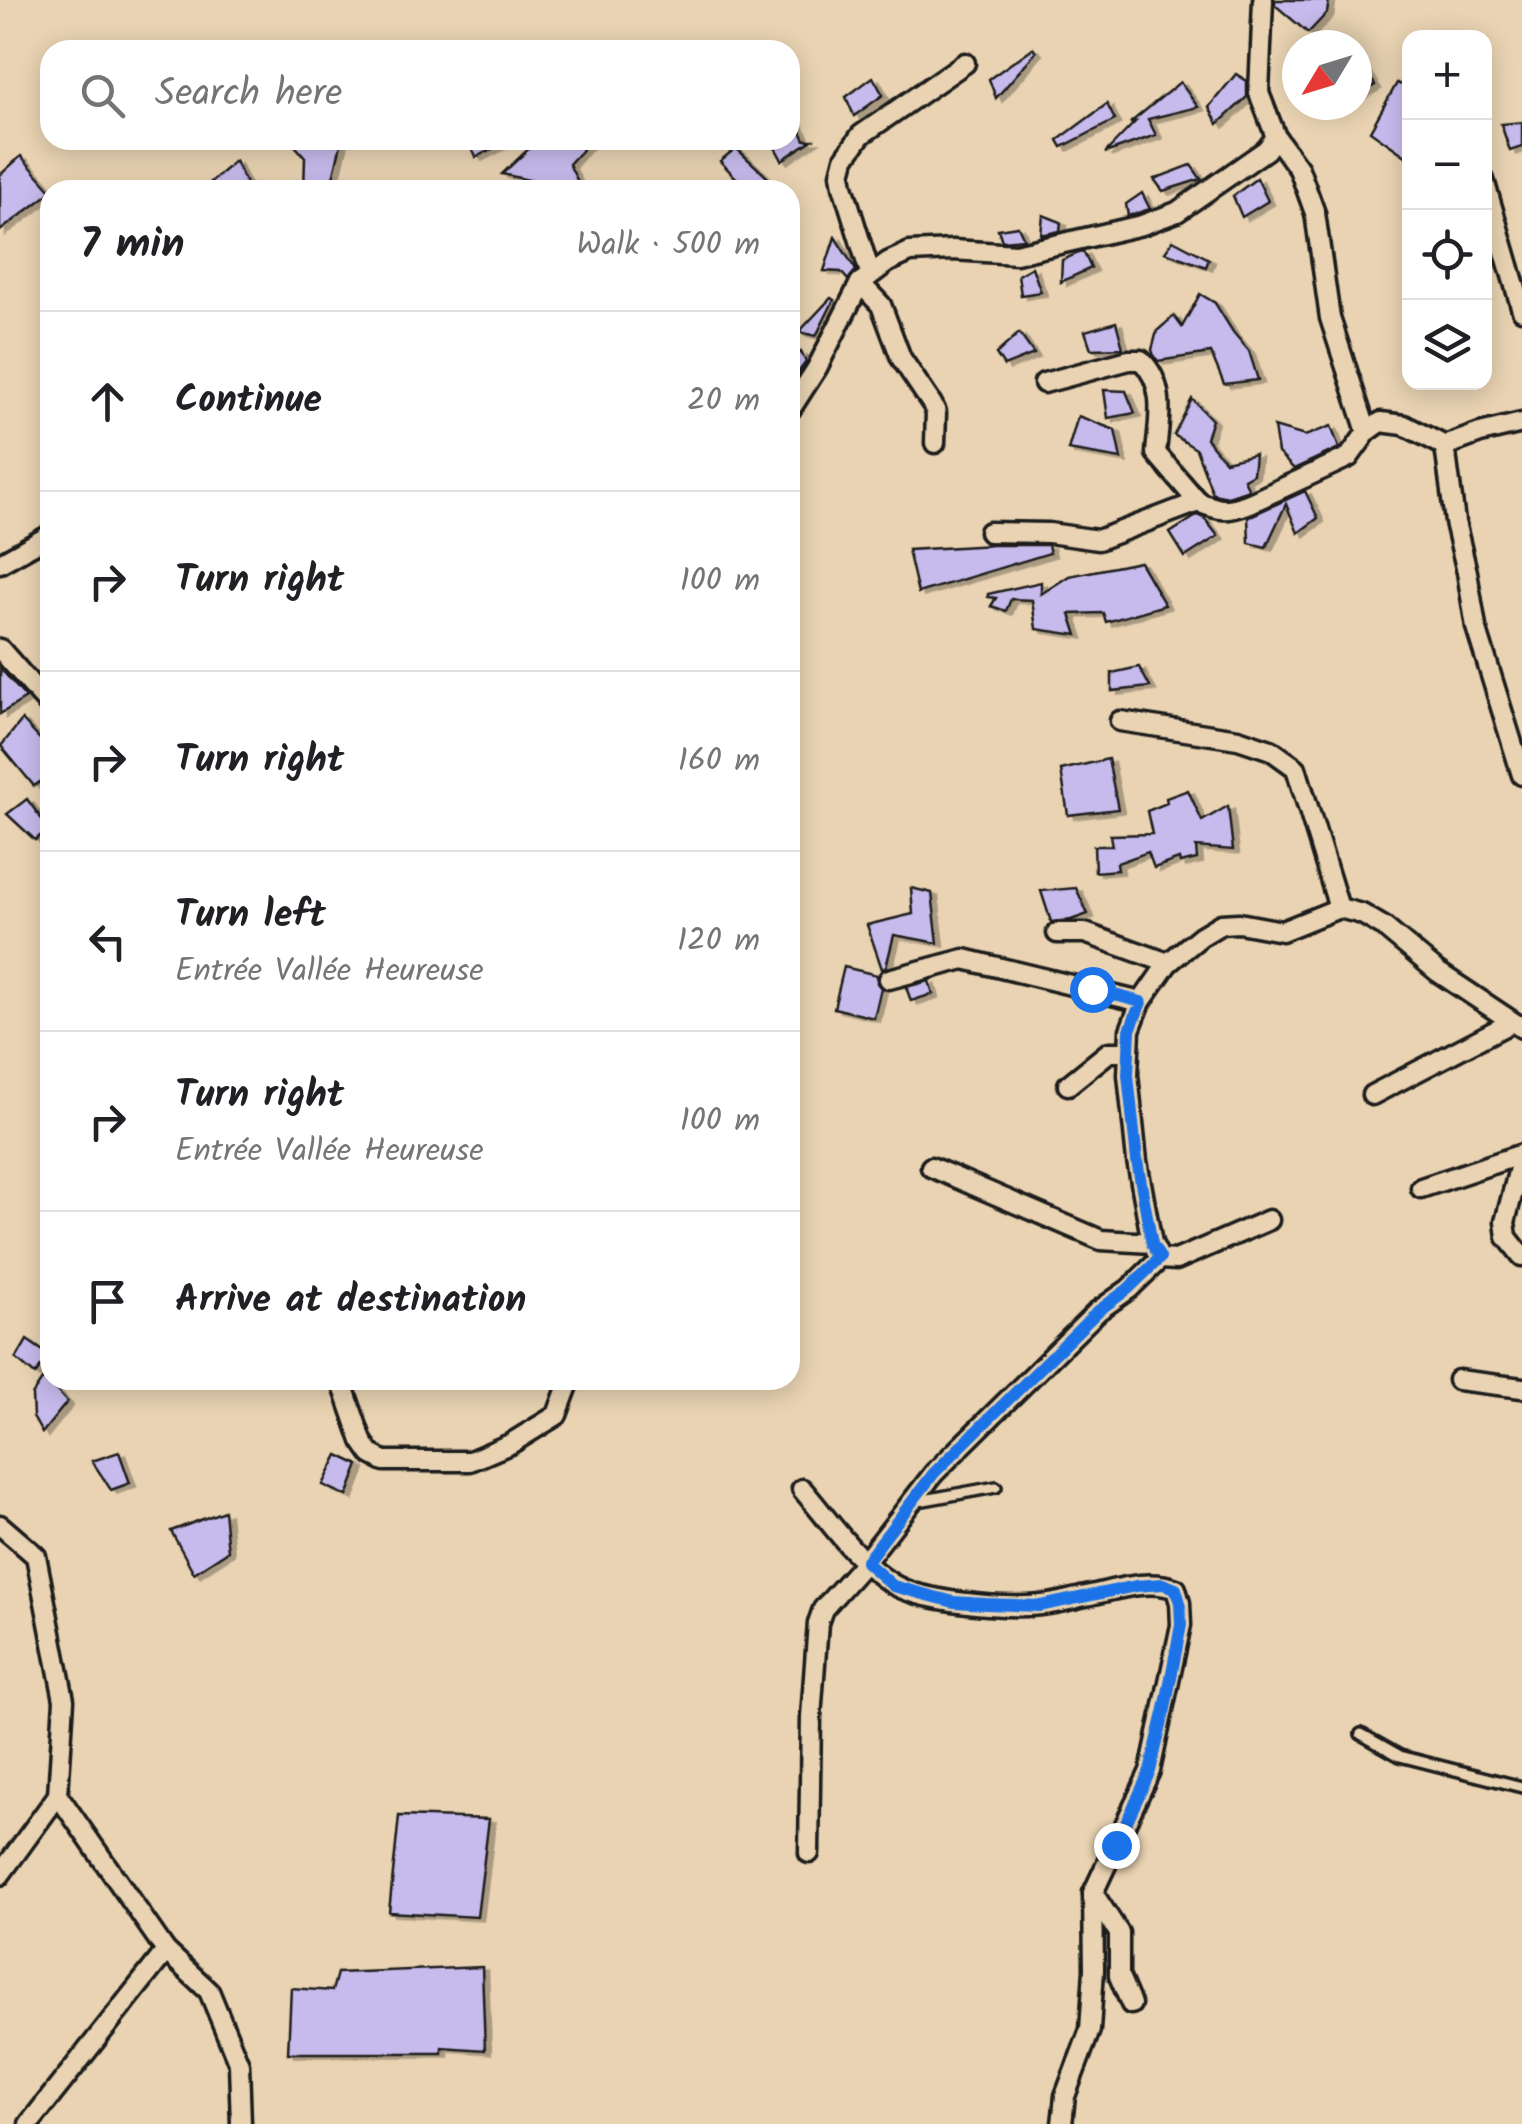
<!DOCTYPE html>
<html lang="en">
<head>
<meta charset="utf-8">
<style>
  :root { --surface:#fff; --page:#f6f6f6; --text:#202124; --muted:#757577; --line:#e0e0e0 }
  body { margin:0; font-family:Kalam,sans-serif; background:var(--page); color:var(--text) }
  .controls { position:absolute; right:30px; top:30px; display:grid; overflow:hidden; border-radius:20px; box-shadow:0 5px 25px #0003 }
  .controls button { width:90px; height:90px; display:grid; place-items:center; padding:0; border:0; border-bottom:2px solid var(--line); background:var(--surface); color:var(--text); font:50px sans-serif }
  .compass { position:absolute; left:1282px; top:30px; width:90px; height:90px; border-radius:50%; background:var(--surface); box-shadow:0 5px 25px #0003; rotate:232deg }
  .stop { position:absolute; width:30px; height:30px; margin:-22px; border:8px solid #1a73e8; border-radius:50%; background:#fff }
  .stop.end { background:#1a73e8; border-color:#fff; box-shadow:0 2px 10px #0008 }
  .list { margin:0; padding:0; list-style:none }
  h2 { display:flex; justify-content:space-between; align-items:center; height:130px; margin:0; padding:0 40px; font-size:42px }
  h2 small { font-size:32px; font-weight:400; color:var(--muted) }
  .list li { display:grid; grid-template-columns:65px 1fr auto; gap:30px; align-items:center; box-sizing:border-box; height:180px; padding:0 40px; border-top:2px solid var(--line) }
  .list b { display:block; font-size:38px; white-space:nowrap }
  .list p { margin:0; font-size:32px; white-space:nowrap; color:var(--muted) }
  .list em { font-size:32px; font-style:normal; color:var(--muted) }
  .icon { flex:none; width:55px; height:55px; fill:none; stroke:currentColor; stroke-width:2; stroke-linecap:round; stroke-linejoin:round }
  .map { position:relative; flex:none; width:1522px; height:2124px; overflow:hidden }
  .search { position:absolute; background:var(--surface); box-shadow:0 5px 25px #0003; left:40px; top:40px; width:760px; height:110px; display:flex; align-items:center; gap:25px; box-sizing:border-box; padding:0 35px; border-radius:30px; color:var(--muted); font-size:38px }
  .panel { position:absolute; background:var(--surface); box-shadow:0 5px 25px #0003; left:40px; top:180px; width:760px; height:1210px; border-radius:30px }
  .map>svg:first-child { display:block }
  .building { fill:#c7bbed; stroke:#1c1c1c; stroke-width:2.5; filter:url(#shadow) }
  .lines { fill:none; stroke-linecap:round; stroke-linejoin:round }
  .service-casing { stroke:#1c1c1c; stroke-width:16 }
  .minor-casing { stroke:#1c1c1c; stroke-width:25 }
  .service { stroke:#e9d3b2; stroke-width:9 }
  .minor { stroke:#e9d3b2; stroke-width:18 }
  .route { stroke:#1a73e8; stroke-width:12 }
</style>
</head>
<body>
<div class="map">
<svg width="1522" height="2124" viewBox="0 0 1522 2124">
  <defs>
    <filter id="shadow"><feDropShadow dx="6" dy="3.5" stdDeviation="0" flood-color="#0004"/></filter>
  </defs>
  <rect width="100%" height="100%" fill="#e9d3b2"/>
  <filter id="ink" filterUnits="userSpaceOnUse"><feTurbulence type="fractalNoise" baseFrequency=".01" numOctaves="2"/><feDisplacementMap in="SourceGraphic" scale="20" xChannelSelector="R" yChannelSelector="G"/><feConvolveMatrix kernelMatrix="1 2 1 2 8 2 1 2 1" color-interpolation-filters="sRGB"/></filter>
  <g filter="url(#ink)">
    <g class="building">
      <path d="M1275 0H1329L1327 13 1308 33 1275 5Z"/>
      <path d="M1033 48 1036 52 996 98 989 79Z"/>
      <path d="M1357 57 1375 85 1357 96Z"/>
      <path d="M1236 74 1247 81V97L1218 124 1209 107Z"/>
      <path d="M873 77 883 95 854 116 846 97Z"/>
      <path d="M1180 82 1198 107 1148 119 1156 135 1105 153 1135 122 1130 123Z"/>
      <path d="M1397 83 1410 88V159L1370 131Z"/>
      <path d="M1107 104 1115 120 1062 147 1058 140Z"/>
      <path d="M790 107 805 140H812L782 160 771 140H790Z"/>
      <path d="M1522 122V147L1510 151 1501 124Z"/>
      <path d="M290 140H342L330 190H304L305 157Z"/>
      <path d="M468 140H510L476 157Z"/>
      <path d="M538 140H591L569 164 582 190H525L533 181 502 174Z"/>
      <path d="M736 148 781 190H715L737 179 720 161Z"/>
      <path d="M21 156 51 190 50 193 0 231V175Z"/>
      <path d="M235 161 249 190H202Z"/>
      <path d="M1191 165 1201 179 1163 191 1154 179Z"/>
      <path d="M1257 178 1268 201 1242 217 1233 196Z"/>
      <path d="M1142 193 1150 209 1128 216 1126 204Z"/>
      <path d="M1043 215 1061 222 1060 231 1041 235Z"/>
      <path d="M1018 226 1024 239 1002 241 998 229Z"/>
      <path d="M835 237 856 270 848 280 841 272 824 271Z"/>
      <path d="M1173 240 1209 259 1206 267 1165 252Z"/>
      <path d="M1083 251 1091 268 1061 282 1062 260Z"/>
      <path d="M1032 267 1041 292 1021 295 1018 275Z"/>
      <path d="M1200 294 1215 303 1233 332 1249 351 1258 380 1224 384 1211 353 1158 361 1154 356 1152 350 1157 331 1174 316 1182 327Z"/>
      <path d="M831 298 834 300 816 336 799 332Z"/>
      <path d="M1116 322 1123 348 1091 349 1085 331Z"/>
      <path d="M1019 333 1034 354 1004 366 996 354Z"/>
      <path d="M801 352 806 362 797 374 790 367V361Z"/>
      <path d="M1104 390 1126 391 1135 413 1108 418Z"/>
      <path d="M1192 399 1212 420 1206 438 1225 461 1255 454 1253 474 1244 479 1249 490 1228 497 1213 494 1196 449 1174 435Z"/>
      <path d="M1078 416 1115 430 1121 459 1068 450Z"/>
      <path d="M1331 426 1339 448 1294 469 1278 453 1274 427 1305 436Z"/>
      <path d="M1305 491 1318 518 1298 533 1286 504 1266 547 1249 543 1248 517Z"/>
      <path d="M1198 515 1204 518 1218 536 1185 557 1170 533Z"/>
      <path d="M993 545H1048L1050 553 918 593 908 550Z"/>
      <path d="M1140 562 1165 605 1106 622 1103 613 1070 614 1077 635 1036 629 1032 600 1011 599 1006 611 991 606 996 598 988 597V594L1041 582V594L1069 576Z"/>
      <path d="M1139 667 1150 687 1112 691V673Z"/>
      <path d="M0 668 26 698 0 714Z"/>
      <path d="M22 720 50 750V775L34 786 1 746Z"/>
      <path d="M1108 759 1118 809 1068 815 1061 770Z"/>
      <path d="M1188 790 1202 821 1228 806 1233 850 1196 847 1197 859 1180 863 1179 859 1154 868 1148 852 1117 863 1118 870 1095 872 1094 846H1112L1110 835 1152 834 1147 811 1167 803 1166 798Z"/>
      <path d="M27 799 49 829 35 840 7 814Z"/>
      <path d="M911 888 932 893 938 943 894 935 886 967 882 969 867 925 913 914Z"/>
      <path d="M1076 888 1088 914 1071 920 1051 922 1041 891Z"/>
      <path d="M844 967 877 975V983L881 988 874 1018 834 1008Z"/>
      <path d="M929 981 933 994 911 1001 906 987Z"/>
      <path d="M27 1340 49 1355 35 1375 16 1359Z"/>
      <path d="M44 1377 67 1402 42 1433 33 1417 32 1395Z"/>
      <path d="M119 1452 130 1483 111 1490 92 1461Z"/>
      <path d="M338 1455 359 1465 347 1496 323 1485Z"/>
      <path d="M224 1511 228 1551 194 1573 171 1531Z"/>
      <path d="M399 1816 489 1819 477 1917 389 1912Z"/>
      <path d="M482 1967 485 2050 442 2047V2053H288L291 1988 332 1991 337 1973Z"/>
    </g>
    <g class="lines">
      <g class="service-casing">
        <g id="service">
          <path d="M913 1502 996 1487"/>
          <path d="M1361 1734 1400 1756 1522 1787"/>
        </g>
      </g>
      <g class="minor-casing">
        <g id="minor">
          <path d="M1276 137 1299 169 1315 213 1330 318 1367 432"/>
          <path d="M1484 180 1522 310"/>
          <path d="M870 273 843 186 841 174 845 158 861 135 965 63"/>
          <path d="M860 283 881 305 901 358 932 404 936 412 935 443"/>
          <path d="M1044 383 1129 360H1141C1167 386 1159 419 1156 453L1198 502"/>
          <path d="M790 410 817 368 860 283 888 262 910 252 953 250 1016 254 1142 225 1177 212 1266 150 1276 137 1259 93 1263 0"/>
          <path d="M1445 446 1455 522 1467 572 1476 627 1522 775"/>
          <path d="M989 532 1049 533 1098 540 1198 502C1221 511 1227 512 1250 503L1349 457 1367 432 1381 422 1404 425 1445 446 1480 433 1522 423"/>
          <path d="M0 563 50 535"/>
          <path d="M0 649 50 706"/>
          <path d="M1120 721 1238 739 1271 750 1296 768 1339 908"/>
          <path d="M1057 933H1085L1168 963"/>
          <path d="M889 979 964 959 1141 1002"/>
          <path d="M1068 1085 1109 1052H1128"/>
          <path d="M1372 1095 1512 1022"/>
          <path d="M1522 1157 1505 1222 1507 1237 1522 1256"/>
          <path d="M931 1167 1101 1240 1152 1243"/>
          <path d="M1421 1188 1522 1154"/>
          <path d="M1269 1220 1176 1260 1160 1259 1152 1243 1137 1161 1128 1075 1130 1030 1141 1002 1168 963 1201 936 1221 924 1239 923 1282 931 1339 908 1362 914 1384 927 1438 972 1522 1028"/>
          <path d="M341 1380 362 1441 371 1454 384 1461H470L510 1444 557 1415 570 1380"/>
          <path d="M1458 1380 1522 1388"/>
          <path d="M802 1489C829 1520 855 1560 891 1583 920 1602 1006 1609 1041 1605 1056 1604 1071 1599 1086 1596 1115 1590 1148 1578 1176 1589L1180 1603 1181 1625 1150 1771 1093 1893 1094 1970 1090 2030 1065 2096 1062 2124"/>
          <path d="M0 1525 36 1556 64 1700 58 1795 0 1875"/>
          <path d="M58 1795 166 1951 209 1991 239 2064 241 2124"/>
          <path d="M809 1853 811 1717 818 1623 823 1609 865 1562 934 1473 1098 1311 1129 1289 1160 1259"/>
          <path d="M1093 1893 1119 1933V1976L1131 2004"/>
          <path d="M29 2124 166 1951"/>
        </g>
      </g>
      <use href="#service" class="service"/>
      <use href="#minor" class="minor"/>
    </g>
  </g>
  <g class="lines" filter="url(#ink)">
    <path class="route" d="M1092 989 1141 1002 1130 1030 1128 1075 1137 1161 1152 1244 1160 1258 1128 1289 1098 1311 934 1473 866 1562 893 1586 954 1602 986 1604 1040 1606 1136 1586 1163 1584 1176 1589 1180 1603 1181 1625 1165 1709 1150 1771 1116 1845"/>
  </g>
</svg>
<div class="controls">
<button>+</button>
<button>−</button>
<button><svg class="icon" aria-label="locate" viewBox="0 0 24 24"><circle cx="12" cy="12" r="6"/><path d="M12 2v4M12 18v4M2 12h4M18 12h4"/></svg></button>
<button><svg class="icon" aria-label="layers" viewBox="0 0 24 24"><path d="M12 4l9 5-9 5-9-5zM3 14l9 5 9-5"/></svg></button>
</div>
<svg class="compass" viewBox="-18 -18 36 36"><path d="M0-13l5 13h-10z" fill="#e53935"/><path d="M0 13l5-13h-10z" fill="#757577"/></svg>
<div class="stop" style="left:1092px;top:989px"></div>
<div class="stop end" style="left:1116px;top:1845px"></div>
<div class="search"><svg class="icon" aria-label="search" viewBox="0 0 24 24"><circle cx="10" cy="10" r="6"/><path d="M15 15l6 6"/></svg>Search here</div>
<section class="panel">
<h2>7 min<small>Walk · 500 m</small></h2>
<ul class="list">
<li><svg class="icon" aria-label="ahead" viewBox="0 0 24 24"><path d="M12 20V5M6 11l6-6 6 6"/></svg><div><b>Continue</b></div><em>20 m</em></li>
<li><svg class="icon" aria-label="right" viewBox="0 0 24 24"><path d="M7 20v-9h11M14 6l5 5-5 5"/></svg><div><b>Turn right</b></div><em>100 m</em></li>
<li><svg class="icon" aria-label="right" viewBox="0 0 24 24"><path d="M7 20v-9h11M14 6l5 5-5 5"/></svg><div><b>Turn right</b></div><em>160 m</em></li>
<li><svg class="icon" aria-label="left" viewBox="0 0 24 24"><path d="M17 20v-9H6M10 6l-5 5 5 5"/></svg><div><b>Turn left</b><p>Entrée Vallée Heureuse</p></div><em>120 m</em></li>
<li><svg class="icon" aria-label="right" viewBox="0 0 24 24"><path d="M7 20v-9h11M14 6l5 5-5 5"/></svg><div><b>Turn right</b><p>Entrée Vallée Heureuse</p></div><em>100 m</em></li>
<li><svg class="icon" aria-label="arrive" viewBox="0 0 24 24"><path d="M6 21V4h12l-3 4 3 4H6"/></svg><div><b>Arrive at destination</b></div></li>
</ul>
</section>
</div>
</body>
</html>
